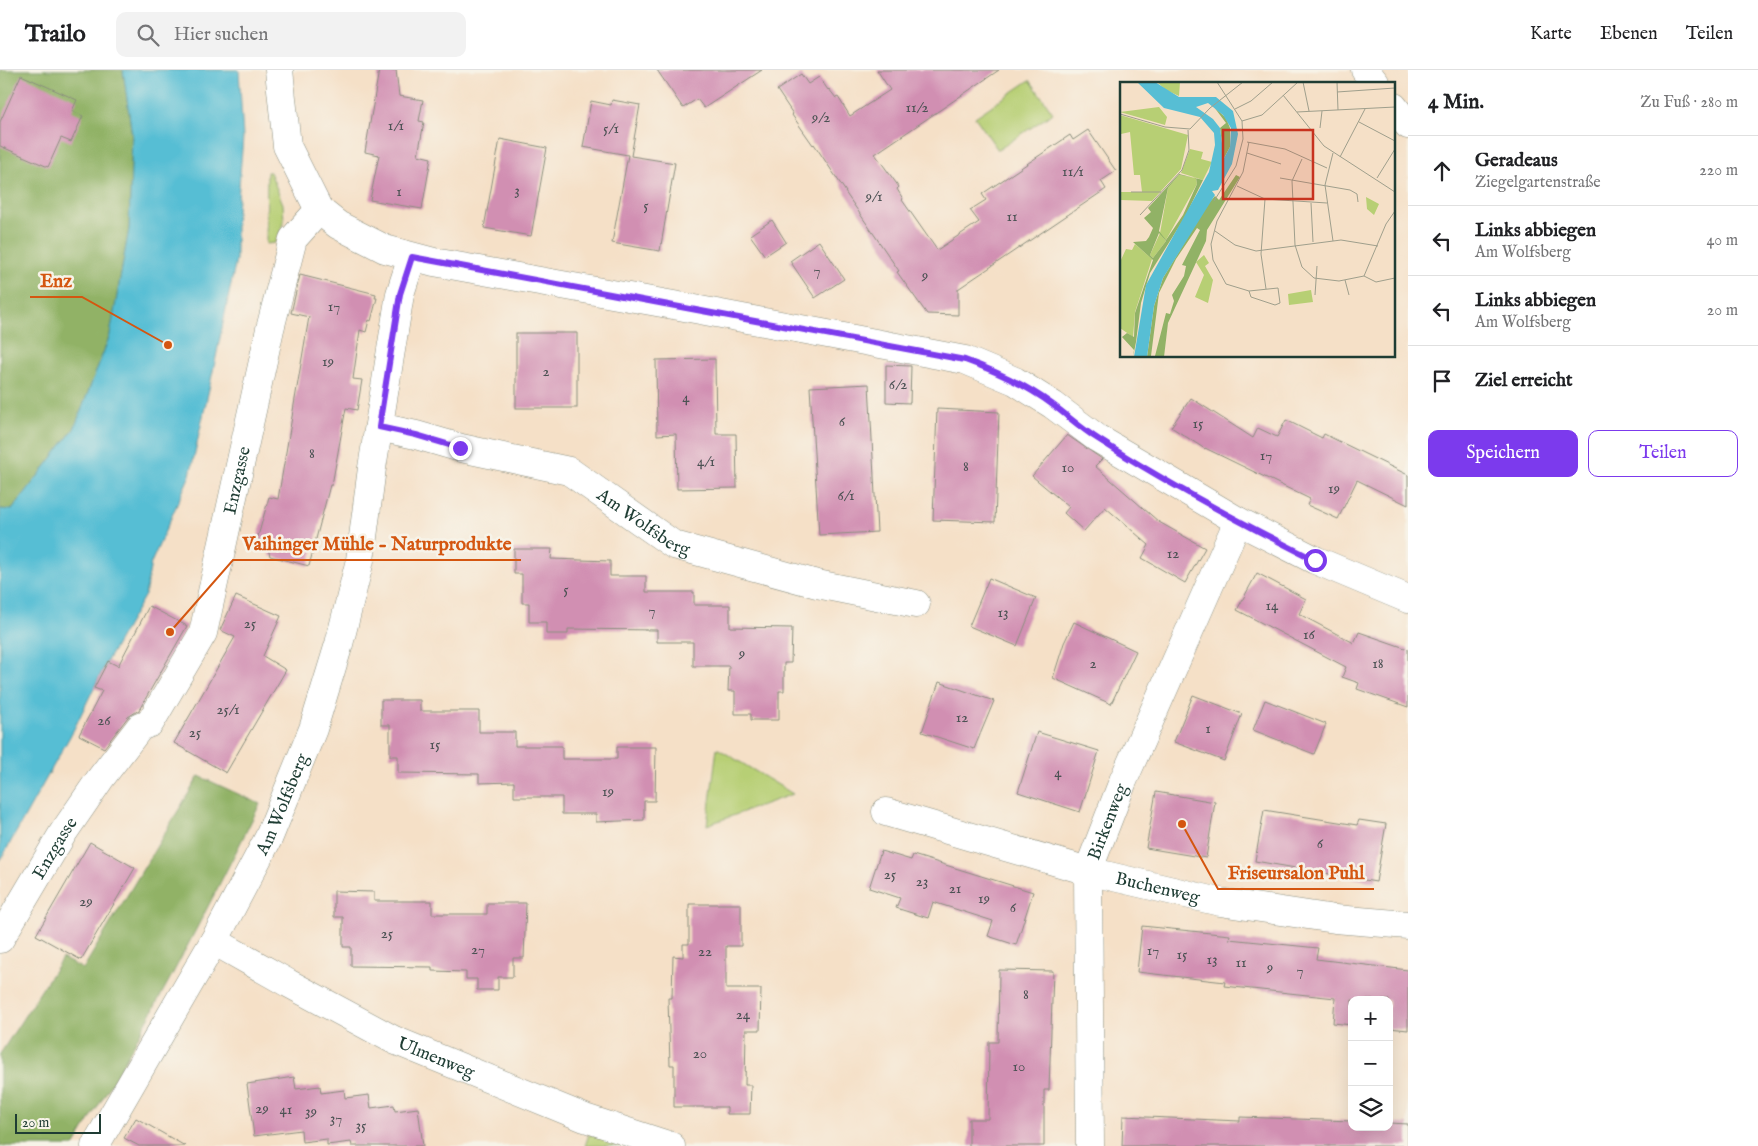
<!DOCTYPE html>
<html lang="de">
<head>
<meta charset="utf-8">
<style>
  :root { --surface:#fff; --page:#f2f2f2; --text:#202124; --muted:#757577; --line:#e0e0e0; --accent:#7c3aed }
  body { margin:0; font-family:"IM FELL English",serif; background:var(--page); color:var(--text) }
  .controls { position:absolute; right:15px; bottom:15px; display:grid; overflow:hidden; border-radius:10px; box-shadow:0 5px 20px #0002 }
  .controls button { width:45px; height:45px; display:grid; place-items:center; padding:0; border:0; border-bottom:1px solid var(--line); background:var(--surface); color:var(--text); font:25px sans-serif }
  .scale { position:absolute; left:15px; bottom:12px; width:86px; box-sizing:border-box; padding-left:5px; border:2px solid #1f3d34; border-top:0; font-size:14px; line-height:18px; white-space:nowrap; color:#1f3d34; -webkit-text-stroke:4px #f7f3e8; paint-order:stroke }
  .stop { position:absolute; width:15px; height:15px; margin:-11px; border:4px solid #7c3aed; border-radius:50%; background:#fff }
  .stop.end { background:#7c3aed; border-color:#fff; box-shadow:0 1px 5px #0008 }
  .list { margin:0; padding:0; list-style:none }
  h2 { display:flex; justify-content:space-between; align-items:center; height:65px; margin:0; padding:0 20px; font-size:21px }
  h2 small { font-size:16px; font-weight:400; color:var(--muted) }
  .list li { display:grid; grid-template-columns:32px 1fr auto; gap:15px; align-items:center; box-sizing:border-box; height:70px; padding:0 20px; border-top:1px solid var(--line) }
  .list b { display:block; font-size:19px; white-space:nowrap }
  .list p { margin:0; font-size:16px; white-space:nowrap; color:var(--muted) }
  .list em { font-size:16px; font-style:normal; color:var(--muted) }
  .actions { display:flex; gap:10px; padding:15px 20px }
  .actions a { flex:1; padding:11px 0; border:1px solid var(--accent); border-radius:10px; text-align:center; font-size:18px; color:var(--accent) }
  .actions .main { background:var(--accent); color:#fff }
  .icon { flex:none; width:28px; height:28px; fill:none; stroke:currentColor; stroke-width:2; stroke-linecap:round; stroke-linejoin:round }
  .map { position:relative; flex:none; width:1408px; height:1076px; overflow:hidden }
  header { display:flex; align-items:center; gap:30px; box-sizing:border-box; height:70px; padding:0 25px; background:var(--surface); border-bottom:1px solid var(--line) }
  header strong { font-size:24px }
  nav { display:flex; gap:28px; margin-inline-start:auto; font-size:18px }
  .search { width:350px; height:45px; background:var(--page); display:flex; align-items:center; gap:12px; box-sizing:border-box; padding:0 18px; border-radius:10px; color:var(--muted); font-size:19px }
  main { display:flex }
  aside { flex:1; background:var(--surface) }
  .map>svg:first-child { display:block }
  .green { fill:#b7cf74; stroke:#6b8654 }
  .forest { fill:#91b266; stroke:#58784d }
  .water { fill:#57bed4; stroke:#3b7e84 }
  .building { fill:#d18fb2 }
  .lines { fill:none; stroke-linecap:round; stroke-linejoin:round }
  .street-casing { stroke:#8a8e7e; stroke-width:29 }
  .street { stroke:#fff; stroke-width:28 }
  .route { stroke:#7c3aed; stroke-width:6 }
  .labels { text-anchor:middle; stroke-width:5; stroke-linejoin:round; paint-order:stroke }
  .number-label { font-size:15px; fill:#4c5254 }
  .street-label { font-size:18px; fill:#1f3d34; stroke:#f7f3e8 }
  .inset-road { fill:none; stroke:#9f9f8c; stroke-width:1 }
  .view { fill:#c8321e; fill-opacity:0.15; stroke:#c8321e; stroke-width:2.5 }
  .inset-edge { fill:none; stroke:#1f3d34; stroke-width:2.5 }
  .leader { fill:none; stroke:#d45610; stroke-width:2 }
  .callout-dot { fill:#d45610; stroke:#f7f3e8; stroke-width:2 }
  .callout-label { font-size:19px; text-anchor:middle; font-weight:bold; fill:#d45610; stroke:#f7f3e8; stroke-width:5; stroke-linejoin:round; paint-order:stroke }
</style>
</head>
<body>
<header>
<strong>Trailo</strong>
<div class="search"><svg class="icon" aria-label="search" viewBox="0 0 24 24"><circle cx="10" cy="10" r="6"/><path d="M15 15l6 6"/></svg>Hier suchen</div>
<nav><a>Karte</a><a>Ebenen</a><a>Teilen</a></nav>
</header>
<main>
<div class="map">
<svg width="1408" height="1076" viewBox="0 0 1408 1076">
  <rect width="100%" height="100%" fill="#f7f3e8"/>
  <filter id="ink" filterUnits="userSpaceOnUse"><feTurbulence type="fractalNoise" baseFrequency=".02" numOctaves="2"/><feDisplacementMap in="SourceGraphic" scale="10" xChannelSelector="R" yChannelSelector="G"/><feConvolveMatrix kernelMatrix="1 2 1 2 8 2 1 2 1" color-interpolation-filters="sRGB"/></filter>
  <filter id="wash" filterUnits="userSpaceOnUse"><feTurbulence type="fractalNoise" baseFrequency=".0096" numOctaves="4" result="noise"/><feDisplacementMap in="SourceGraphic" scale="20" xChannelSelector="R" yChannelSelector="G"/><feGaussianBlur stdDeviation="1.12" result="paint"/><feColorMatrix in="noise" values="0 0 0 0 0 0 0 0 0 0 0 0 0 0 0 0 0 1.4 0 .05"/><feComposite in="paint" operator="in"/></filter>
  <g filter="url(#wash)">
    <rect width="100%" height="100%" fill="#f5e0c7"/>
    <g class="green">
      <path d="M1030 10 1053 43 998 80 975 47Z"/>
      <path d="M267 102H270L283 134 284 153 275 173 266 174Z"/>
      <path d="M717 678 793 724 707 755Z"/>
      <path d="M589 1064 619 1074 621 1076H585Z"/>
    </g>
    <g class="forest">
      <path d="M0 0H123L132 65 129 159 110 265 74 359 12 440 0 439Z"/>
      <path d="M199 706 260 734C202 850 142 966 74 1076H0V984L62 888 83 899Z"/>
    </g>
    <path class="water" d="M123 0H239L243 67 236 154V190L215 292 190 405 151 493 145 525 107 591 73 661 0 791V439L12 440 74 359 110 265 129 159 132 65Z"/>
    <g id="blocks">
      <g class="building">
        <path d="M379 0H396L399 26 423 30 419 51 424 52 418 85 431 88 422 139 370 130 379 85 365 82Z"/>
        <path d="M657 0H762L704 38 697 29 683 38Z"/>
        <path d="M877 0H999L875 84 899 117 897 119 903 129 902 130 937 180 979 152 970 140 986 130 982 124 1070 65 1073 70 1088 60 1116 101 1101 111 1106 119 958 219V245L927 244 897 202 899 201 845 122H846L814 74 813 75 792 45 793 44 777 20 801 4 808 14 819 7 828 20 829 19 836 28 838 27 850 46 890 20Z"/>
        <path d="M21 5 77 30 72 41 83 46 71 72 61 68 48 97 0 76V52Z"/>
        <path d="M612 30 640 35 631 86 675 93 660 181 612 173 628 85 583 77 591 31 611 35Z"/>
        <path d="M500 69 547 78 531 166 484 158Z"/>
        <path d="M772 150 786 172 765 186 750 165Z"/>
        <path d="M819 171 844 209 815 228 790 191Z"/>
        <path d="M300 205 376 224 375 228H377L371 251 369 250 366 262 360 260 353 309 362 310 357 340 346 338 332 415H330L309 496 270 486 266 471 257 470 269 427 278 429 309 247 291 243Z"/>
        <rect x="516" y="263" width="61" height="75"/>
        <path d="M715 289 716 364H736L737 418 677 419 676 364 657 365 656 290Z"/>
        <path d="M886 295 911 296 910 333 886 332Z"/>
        <path d="M869 314 877 462 819 465 810 317Z"/>
        <path d="M1191 328 1253 368 1258 358 1277 367 1286 350 1322 368 1324 364 1408 405V435L1357 410 1338 449 1307 435 1310 429 1205 378V379L1171 357Z"/>
        <path d="M937 339 999 342 995 452 933 450Z"/>
        <path d="M1067 365 1102 389 1095 396 1159 452 1205 478 1185 513 1142 488 1149 475 1105 437 1084 461 1064 443 1069 437 1032 406Z"/>
        <path d="M514 479H552L551 489 610 491V506H646V522H694V535H730V557L792 558 791 593H784V621H779V650H751V644H735V621H728L729 596H693V572H657V560L568 559V564H546V552H529V533H522V504H514Z"/>
        <path d="M1257 503 1306 529 1299 544 1354 573 1359 562 1408 579V637L1357 619 1359 613 1342 607 1346 597 1237 540Z"/>
        <path d="M989 508 1036 528 1017 576 969 556Z"/>
        <path d="M236 526 281 546 263 586 286 600 226 703 174 673 235 567 220 560Z"/>
        <path d="M149 536 187 556 139 640 128 647 104 678 79 665 102 621 94 618 108 591 118 596Z"/>
        <path d="M1074 552 1136 581 1111 634 1053 608 1064 573Z"/>
        <path d="M939 612 994 631 974 679 922 662Z"/>
        <path d="M1193 625 1242 644 1224 691 1174 672Z"/>
        <path d="M381 630H420V641H479V662H515V676H562V689H617V677H656L655 731H644V750L596 752V744H562V727H514V712L479 713V704L398 703V686H390V655H381Z"/>
        <path d="M1265 630 1326 654 1314 684 1253 660Z"/>
        <path d="M1037 662 1099 681 1080 742 1018 722Z"/>
        <path d="M1156 722 1215 732 1206 788 1146 778Z"/>
        <path d="M1264 740 1357 755 1359 750 1386 754 1376 812 1255 791Z"/>
        <path d="M90 772 135 798 81 890 36 865Z"/>
        <path d="M881 781 911 790 913 785 1033 822 1016 875 988 866 993 851 933 832 928 848 896 838 900 828 869 818Z"/>
        <path d="M334 821 374 822V831H432V844H487V833H526L524 888H513V907H498V920H477V909H466V902L432 901V897L351 896V877H343V847H334Z"/>
        <path d="M689 834H741V876H726V919H761L760 960H746L745 1015H751L750 1044H727V1037H674V995H670L668 928H672L673 886 683 887V874H689Z"/>
        <path d="M1142 856 1230 865 1229 869 1318 878 1316 889 1408 900V960L1389 958V930H1352V955L1333 953 1335 928 1224 916 1225 912 1137 902Z"/>
        <path d="M999 900 1053 901 1049 1020H1044V1076H969V1049H988L989 972H998Z"/>
        <path d="M294 1007 296 1019 320 1016 321 1023 344 1020 345 1028 369 1025 371 1038 394 1035 395 1041 418 1038 423 1076H352L351 1072 327 1075V1069L302 1072 301 1060 254 1066 247 1014Z"/>
        <path d="M1123 1046 1240 1051V1047L1352 1051V1057H1389V1053L1408 1054V1076H1122Z"/>
        <path d="M136 1048 185 1076H139L124 1068Z"/>
      </g>
    </g>
  </g>
  <g filter="url(#ink)">
    <use href="#blocks" fill-opacity="0" stroke="#8a8e7e" stroke-width="1"/>
    <g class="lines">
      <g class="street-casing">
        <g id="street">
          <path d="M279 0 287 76 319 140 338 155 385 179 434 192 679 236 965 290 1015 311 1053 335 1097 368 1238 451 1315 490 1408 529"/>
          <path d="M1365 0 1376 14"/>
          <path d="M1394 37 1408 55"/>
          <path id="s1" d="M379 357 416 365 461 378 569 401 674 475 817 514 916 534"/>
          <path id="s2" d="M886 742 1088 801 1220 832 1335 849 1408 855"/>
          <path id="s3" d="M0 869 63 763 100 709 140 657 150 653 203 563 270 259 293 169 319 140"/>
          <path id="s4" d="M214 871 288 913 394 970 585 1048 671 1076"/>
          <path id="s5" d="M95 1076 214 871 269 767 313 659 339 574 360 490 372 398 400 224 412 187"/>
          <path id="s6" d="M1090 1076 1088 801 1123 711 1238 451"/>
        </g>
      </g>
      <use href="#street" class="street"/>
    </g>
  </g>
  <g class="lines" filter="url(#ink)">
    <path class="route" d="M460 378 416 365 379 357 400 224 412 187 965 290C996 301 1026 315 1053 335 1068 346 1082 359 1098 369 1168 414 1241 453 1315 490"/>
  </g>
  <g class="labels">
    <g class="number-label">
      <text x="917" y="42">11/2</text>
      <text x="821" y="52">9/2</text>
      <text x="396" y="60">1/1</text>
      <text x="611" y="63">5/1</text>
      <text x="1073" y="106">11/1</text>
      <text x="517" y="125">3</text>
      <text x="399" y="126">1</text>
      <text x="874" y="131">9/1</text>
      <text x="646" y="140">5</text>
      <text x="1012" y="151">11</text>
      <text x="817" y="205">7</text>
      <text x="925" y="210">9</text>
      <text x="334" y="241">17</text>
      <text x="328" y="296">19</text>
      <text x="546" y="306">2</text>
      <text x="898" y="319">6/2</text>
      <text x="686" y="332">4</text>
      <text x="842" y="356">6</text>
      <text x="1198" y="358">15</text>
      <text x="312" y="388">8</text>
      <text x="1266" y="390">17</text>
      <text x="706" y="396">4/1</text>
      <text x="966" y="401">8</text>
      <text x="1068" y="402">10</text>
      <text x="1334" y="423">19</text>
      <text x="846" y="430">6/1</text>
      <text x="1173" y="488">12</text>
      <text x="566" y="524">5</text>
      <text x="1272" y="540">14</text>
      <text x="652" y="545">7</text>
      <text x="1003" y="547">13</text>
      <text x="250" y="558">25</text>
      <text x="1309" y="569">16</text>
      <text x="742" y="588">9</text>
      <text x="1093" y="598">2</text>
      <text x="1378" y="598">18</text>
      <text x="228" y="644">25/1</text>
      <text x="962" y="652">12</text>
      <text x="104" y="655">26</text>
      <text x="1208" y="663">1</text>
      <text x="195" y="667">25</text>
      <text x="435" y="679">15</text>
      <text x="1058" y="707">4</text>
      <text x="608" y="726">19</text>
      <text x="1320" y="778">6</text>
      <text x="890" y="809">25</text>
      <text x="922" y="816">23</text>
      <text x="955" y="823">21</text>
      <text x="984" y="833">19</text>
      <text x="86" y="836">29</text>
      <text x="1013" y="842">6</text>
      <text x="387" y="868">25</text>
      <text x="478" y="884">27</text>
      <text x="1153" y="885">17</text>
      <text x="705" y="886">22</text>
      <text x="1182" y="889">15</text>
      <text x="1212" y="894">13</text>
      <text x="1241" y="897">11</text>
      <text x="1270" y="902">9</text>
      <text x="1300" y="905">7</text>
      <text x="1026" y="929">8</text>
      <text x="743" y="949">24</text>
      <text x="700" y="988">20</text>
      <text x="1019" y="1001">10</text>
      <text x="262" y="1043">29</text>
      <text x="286" y="1044">41</text>
      <text x="311" y="1046">39</text>
      <text x="336" y="1053">37</text>
      <text x="361" y="1060">35</text>
    </g>
    <g class="street-label">
      <text dy="6" stroke="none"><textPath href="#s3" startOffset="526">Enzgasse</textPath></text>
      <text dy="6" stroke="none"><textPath href="#s1" startOffset="286">Am Wolfsberg</textPath></text>
      <text dy="6" stroke="none"><textPath href="#s5" startOffset="390">Am Wolfsberg</textPath></text>
      <text dy="6" stroke="none"><textPath href="#s6" startOffset="328">Birkenweg</textPath></text>
      <text dy="6" stroke="none"><textPath href="#s3" startOffset="106">Enzgasse</textPath></text>
      <text dy="6" stroke="none"><textPath href="#s2" startOffset="282">Buchenweg</textPath></text>
      <text dy="6" stroke="none"><textPath href="#s4" startOffset="251">Ulmenweg</textPath></text>
    </g>
  </g>
  <g transform="translate(1120 12)">
    <rect width="275" height="275" fill="#f5e0c7"/>
    <path d="M37 0H60L59 14 46 8ZM39 25 47 35 45 43 0 30ZM0 33 68 53 61 87 32 119 0 118V110H22L20 93H14L10 50 1 52ZM70 67 83 70 81 77 92 80 83 98 61 91ZM59 93 76 96 77 102 46 158 40 152 46 159 33 176 30 173 40 151 48 106ZM246 115 259 122 254 133 247 127ZM15 162 32 177 15 230 13 255 0 246V180L6 167 12 168ZM84 173 89 181 85 184 93 198 88 221 75 215 84 193 76 180ZM191 208 193 220 169 223 168 212Z" fill="#b7cf74"/>
    <path d="M94 25 106 36 110 46V65L104 76 100 46 106 41ZM59 92 83 98 65 135 30 191 21 221 16 260 13 275 14 268 2 255 7 251 14 255 15 231 33 178 13 160 26 159 29 155 33 146 24 136 31 130 28 126ZM59 93 76 96 77 102 63 133 46 158 39 149 48 106ZM39 151 46 159 33 176 30 173ZM116 93 120 95 87 148 86 159 48 241 44 275H27L34 224 43 196 88 122 95 114 99 118ZM77 146 80 148 62 183 66 184 64 194 52 213 54 219 50 232 46 231 35 274H31L39 211 56 177Z" fill="#91b266" fill-rule="evenodd"/>
    <path d="M17 0H35L59 15H96L113 29 118 52 112 82 98 108 92 109 95 113 43 196 34 224 27 275H14L26 203 89 90 95 63 94 51 80 35 44 26ZM88 21 103 33 111 46 110 65 104 76 100 46 93 37 76 25Z" fill="#57bed4" fill-rule="evenodd"/>
    <path class="inset-road" d="M183 0 189 29M217 0 218 28M217 10 275 6M163 13 204 64 275 110M115 27 131 19 153 0M177 30 275 25M0 32 45 45 70 47 90 26 123 0M122 39 142 33 178 0M239 40 275 59M200 46 202 29M127 60 165 67 207 86M129 60 123 90 97 139 91 162 93 178 106 202 129 209 131 215 155 223 160 221 158 206 129 209M127 71 161 82M213 71 205 103 213 159M220 75 245 27M182 77 172 99 175 163 182 185 194 196 219 199 244 194 266 142 275 129M160 96 230 108 237 112 238 120M257 96 275 67M117 104 145 117 207 121M11 110H41M145 117 141 172 146 207M94 119 116 84 123 57 122 39 97 0M191 121 193 160M20 133 62 88 69 68 68 48M95 149 115 163 136 169 221 158 258 164M244 194 256 200 275 196M225 198 229 213M195 213 197 184"/>
    <path class="view" d="M103 48H193V117H103Z"/>
    <rect width="275" height="275" class="inset-edge"/>
  </g>
  <path class="leader" d="M168 275L82 227H30M170 562L233 490H521M1182 754L1218 819H1374"/>
  <g class="callout-dot">
    <circle cx="168" cy="275" r="5"/>
    <circle cx="170" cy="562" r="5"/>
    <circle cx="1182" cy="754" r="5"/>
  </g>
  <g class="callout-label">
    <text x="56" y="217">Enz</text>
    <text x="377" y="480">Vaihinger Mühle - Naturprodukte</text>
    <text x="1296" y="809">Friseursalon Puhl</text>
  </g>
</svg>
<div class="controls">
<button>+</button>
<button>−</button>
<button><svg class="icon" aria-label="layers" viewBox="0 0 24 24"><path d="M12 4l9 5-9 5-9-5zM3 14l9 5 9-5"/></svg></button>
</div>
<div class="scale">20 m</div>
<div class="stop" style="left:1315px;top:490px"></div>
<div class="stop end" style="left:460px;top:378px"></div>
</div>
<aside>
<h2>4 Min.<small>Zu Fuß · 280 m</small></h2>
<ul class="list">
<li><svg class="icon" aria-label="ahead" viewBox="0 0 24 24"><path d="M12 20V5M6 11l6-6 6 6"/></svg><div><b>Geradeaus</b><p>Ziegelgartenstraße</p></div><em>220 m</em></li>
<li><svg class="icon" aria-label="left" viewBox="0 0 24 24"><path d="M17 20v-9H6M10 6l-5 5 5 5"/></svg><div><b>Links abbiegen</b><p>Am Wolfsberg</p></div><em>40 m</em></li>
<li><svg class="icon" aria-label="left" viewBox="0 0 24 24"><path d="M17 20v-9H6M10 6l-5 5 5 5"/></svg><div><b>Links abbiegen</b><p>Am Wolfsberg</p></div><em>20 m</em></li>
<li><svg class="icon" aria-label="arrive" viewBox="0 0 24 24"><path d="M6 21V4h12l-3 4 3 4H6"/></svg><div><b>Ziel erreicht</b></div></li>
</ul>
<div class="actions"><a class="main">Speichern</a><a>Teilen</a></div>
</aside>
</main>
</body>
</html>
